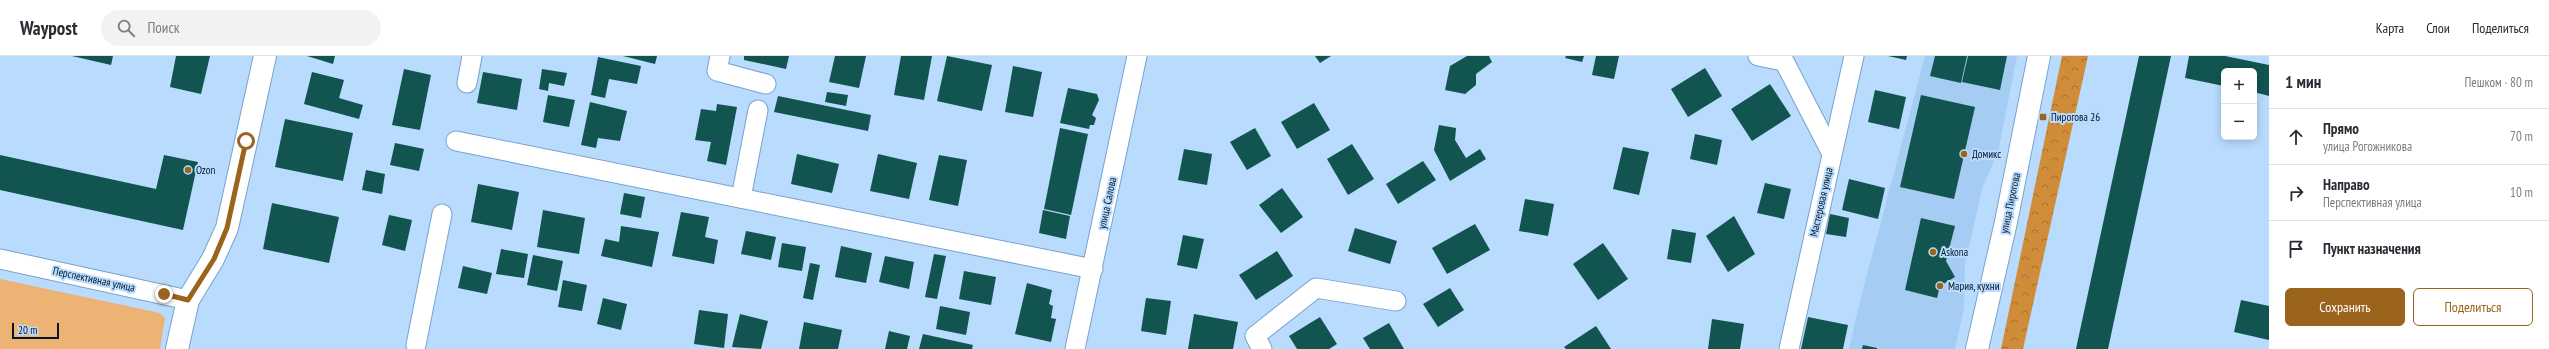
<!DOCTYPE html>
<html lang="ru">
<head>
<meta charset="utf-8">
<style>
  :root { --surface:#fff; --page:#f2f2f3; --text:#2b2b33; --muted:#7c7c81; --line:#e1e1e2; --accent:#9a641d }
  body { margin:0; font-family:"PT Sans Narrow",sans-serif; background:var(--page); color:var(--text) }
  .controls { position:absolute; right:12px; top:12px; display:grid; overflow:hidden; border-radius:6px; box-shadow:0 2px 10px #0003 }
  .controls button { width:36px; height:36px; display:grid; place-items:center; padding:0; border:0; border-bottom:1px solid var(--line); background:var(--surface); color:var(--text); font:20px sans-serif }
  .scale { position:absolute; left:12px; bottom:10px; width:47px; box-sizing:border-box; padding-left:4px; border:2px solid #051524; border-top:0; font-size:11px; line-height:14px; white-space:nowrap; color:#051524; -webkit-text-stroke:3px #b8dbfe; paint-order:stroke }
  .stop { position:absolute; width:12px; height:12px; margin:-9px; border:3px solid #9a641d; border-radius:50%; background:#fff }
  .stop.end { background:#9a641d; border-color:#fff; box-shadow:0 1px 4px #0008 }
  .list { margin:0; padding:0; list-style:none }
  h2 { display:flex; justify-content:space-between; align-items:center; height:52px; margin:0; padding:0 16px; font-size:17px }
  h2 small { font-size:13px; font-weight:400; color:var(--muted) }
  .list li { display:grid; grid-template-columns:26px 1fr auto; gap:12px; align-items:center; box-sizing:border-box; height:56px; padding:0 16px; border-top:1px solid var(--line) }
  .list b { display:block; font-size:15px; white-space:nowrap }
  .list p { margin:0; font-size:13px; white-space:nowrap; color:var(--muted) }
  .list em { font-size:13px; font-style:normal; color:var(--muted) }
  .actions { display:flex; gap:8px; padding:12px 16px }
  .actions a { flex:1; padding:9px 0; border:1px solid var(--accent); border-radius:6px; text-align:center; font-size:14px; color:var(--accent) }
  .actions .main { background:var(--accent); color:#fff }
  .icon { flex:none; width:22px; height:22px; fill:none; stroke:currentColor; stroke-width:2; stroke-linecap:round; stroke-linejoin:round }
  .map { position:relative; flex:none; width:2269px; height:293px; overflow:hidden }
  header { display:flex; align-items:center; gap:24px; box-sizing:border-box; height:56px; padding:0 20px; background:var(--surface); border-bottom:1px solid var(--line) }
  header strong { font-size:19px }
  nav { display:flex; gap:22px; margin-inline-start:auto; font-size:14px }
  .search { width:280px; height:36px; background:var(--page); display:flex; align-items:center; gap:10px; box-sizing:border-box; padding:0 14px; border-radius:22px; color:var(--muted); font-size:15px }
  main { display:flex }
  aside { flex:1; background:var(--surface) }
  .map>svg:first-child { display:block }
  .built { fill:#a5ccf3 }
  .forest { fill:url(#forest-crowns) }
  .park { fill:#ecb374 }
  .building { fill:#125450 }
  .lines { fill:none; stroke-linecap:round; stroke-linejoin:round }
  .minor-casing { stroke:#78a3cc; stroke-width:21 }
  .tertiary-casing { stroke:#78a3cc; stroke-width:24 }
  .secondary-casing { stroke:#78a3cc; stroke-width:24 }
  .minor { stroke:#fff; stroke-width:19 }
  .tertiary { stroke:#fff; stroke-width:22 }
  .secondary { stroke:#fff; stroke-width:22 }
  .route { stroke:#9a641d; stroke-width:5 }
  .poi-dot { fill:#9a641d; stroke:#b8dbfe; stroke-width:1.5 }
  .labels { text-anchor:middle; stroke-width:4; stroke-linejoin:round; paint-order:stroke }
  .poi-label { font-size:11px; fill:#051524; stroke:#b8dbfe; text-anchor:start }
  .street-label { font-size:11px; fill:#051524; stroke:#b8dbfe }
</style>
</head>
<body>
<header>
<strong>Waypost</strong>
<div class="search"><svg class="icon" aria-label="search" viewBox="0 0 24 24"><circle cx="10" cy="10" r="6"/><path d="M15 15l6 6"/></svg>Поиск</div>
<nav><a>Карта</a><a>Слои</a><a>Поделиться</a></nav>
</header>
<main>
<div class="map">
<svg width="2269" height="293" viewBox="0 0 2269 293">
  <defs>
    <pattern id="forest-crowns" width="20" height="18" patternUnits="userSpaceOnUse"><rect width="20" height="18" fill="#d08c39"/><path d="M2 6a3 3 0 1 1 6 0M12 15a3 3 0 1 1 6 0" fill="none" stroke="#a77130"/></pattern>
  </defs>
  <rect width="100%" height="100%" fill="#b8dbfe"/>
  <path class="built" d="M1925 0H2017L1998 96 1983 130 1965 207 1964 252 1955 293H1849L1860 245Z"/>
  <path class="forest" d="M2062 0H2088L2023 293H2001Z"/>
  <path class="park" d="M0 223 160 257 165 262 160 293H0Z"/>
  <g class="building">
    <path d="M72 0H113L111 9Z"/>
    <path d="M176 0H210L201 38 170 31Z"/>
    <path d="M307 0H335L333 8Z"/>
    <path d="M623 0H657L655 8Z"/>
    <path d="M744 0H789L786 13 744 4Z"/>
    <path d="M835 0H866L859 32 829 26Z"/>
    <path d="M901 0H932L924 44 894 39Z"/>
    <path d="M947 0 992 9 982 55 937 45Z"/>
    <path d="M1315 0H1331L1320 7Z"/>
    <path d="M1467 0H1489L1492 6 1476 18V29L1465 38 1445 34 1450 10Z"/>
    <path d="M1566 0H1584L1582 6 1565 2Z"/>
    <path d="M1596 0H1619L1614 23 1592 19Z"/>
    <path d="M1888 0H1907L1906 4Z"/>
    <path d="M1935 0H1967L1961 27 1930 20Z"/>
    <path d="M1968 0H2007L2000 34 1962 26Z"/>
    <path d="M2139 0H2171L2108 293H2076Z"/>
    <path d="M2189 0H2225L2269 9V40L2254 36V15H2224V30L2185 22Z"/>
    <path d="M598 1 641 10 637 28 609 23 605 42 591 39Z"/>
    <path d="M1013 10 1042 16 1033 61 1005 56Z"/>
    <path d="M1705 12 1722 40 1688 61 1671 33Z"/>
    <path d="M404 13 431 19 420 74 392 69Z"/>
    <path d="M542 13 567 17 564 30 549 27 548 35 539 33Z"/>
    <path d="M312 16 344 24 339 42 363 49 359 63 304 48Z"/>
    <path d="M483 16 522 23 517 54 477 47Z"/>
    <path d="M1770 28 1791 60 1752 85 1731 53Z"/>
    <path d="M1068 32 1097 38 1099 44 1092 59 1096 62 1094 69H1090L1089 73 1060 67Z"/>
    <path d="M1875 34 1906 41 1899 73 1868 66Z"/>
    <path d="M827 36 848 39 846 50 825 46Z"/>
    <path d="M548 39 575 44 569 71 543 66Z"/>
    <path d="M1921 39 1975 51 1954 143 1900 131Z"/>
    <path d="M778 40 871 59 868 75 774 56Z"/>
    <path d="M590 46 627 55 620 85 598 82 596 92 581 89Z"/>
    <path d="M1314 47 1330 74 1297 93 1281 66Z"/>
    <path d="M717 48 737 51 726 109 707 105 711 86 695 84 701 53 716 55Z"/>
    <path d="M285 63 353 77 343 125 275 111Z"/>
    <path d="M1439 69 1456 72 1455 84 1466 102 1480 93 1486 103 1450 125 1434 94Z"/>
    <path d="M1060 72 1088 78 1071 159 1044 153Z"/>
    <path d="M1255 72 1271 100 1247 114 1230 86Z"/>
    <path d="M1695 78 1722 84 1717 109 1690 103Z"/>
    <path d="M395 87 424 93 419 115 390 109Z"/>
    <path d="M1352 88 1374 123 1348 139 1327 103Z"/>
    <path d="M1623 91 1649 96 1639 139 1613 133Z"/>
    <path d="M1184 93 1212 98 1207 129 1178 124Z"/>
    <path d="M797 98 839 108 832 137 791 128Z"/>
    <path d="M878 98 917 107 909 143 870 135Z"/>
    <path d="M0 99 156 133 164 99 198 106 183 174 0 134Z"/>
    <path d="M939 99 967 104 958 150 929 144Z"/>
    <path d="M1423 105 1436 124 1398 148 1386 128Z"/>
    <path d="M366 114 385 118 382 138 362 134Z"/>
    <path d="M1849 123 1885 132 1878 163 1842 154Z"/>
    <path d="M1765 127 1791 133 1784 163 1757 157Z"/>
    <path d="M478 128 519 136 512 174 471 166Z"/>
    <path d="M1282 132 1303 161 1281 177 1259 149Z"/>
    <path d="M624 137 645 141 641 162 620 158Z"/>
    <path d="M1525 143 1554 148 1548 180 1519 175Z"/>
    <path d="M272 147 339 161 329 207 263 193Z"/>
    <path d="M543 154 585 162 579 198 537 191Z"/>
    <path d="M1043 154 1070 160 1066 183 1039 177Z"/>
    <path d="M681 156 709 161 705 181 718 184 714 208 672 200Z"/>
    <path d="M1830 158 1849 162 1846 181 1826 178Z"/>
    <path d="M389 159 412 164 405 195 382 189Z"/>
    <path d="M1734 160 1755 198 1728 216 1706 180Z"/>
    <path d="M1921 162 1955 170 1946 205 1955 221 1940 230 1937 242 1905 234Z"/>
    <path d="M1475 168 1490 194 1447 218 1432 192Z"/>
    <path d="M621 170 659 176 652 211 601 200 605 183 619 186Z"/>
    <path d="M1355 172 1397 185 1390 208 1348 195Z"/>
    <path d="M1672 173 1696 177 1691 207 1667 203Z"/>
    <path d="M746 175 776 181 771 204 741 198Z"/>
    <path d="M1183 179 1204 183 1197 213 1177 209Z"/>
    <path d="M782 187 806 191 802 215 778 211Z"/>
    <path d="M1603 187 1628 223 1598 244 1573 208Z"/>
    <path d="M841 190 872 197 866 227 835 221Z"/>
    <path d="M501 193 528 198 524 222 496 218Z"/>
    <path d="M1277 195 1293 220 1256 244 1239 219Z"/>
    <path d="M934 198 946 200 937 243 925 241Z"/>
    <path d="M533 199 563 205 557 235 527 229Z"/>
    <path d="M885 200 914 206 909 233 879 226Z"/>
    <path d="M810 207 820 209 813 244 803 242Z"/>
    <path d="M463 210 492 217 487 238 458 232Z"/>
    <path d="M964 215 996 221 991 249 959 243Z"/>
    <path d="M563 224 587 229 582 255 558 251Z"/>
    <path d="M1027 227 1052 234 1049 248 1053 250 1051 262 1056 263 1051 286 1015 278Z"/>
    <path d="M1450 232 1464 254 1438 271 1423 248Z"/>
    <path d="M603 242 627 248 621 274 597 268Z"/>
    <path d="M1146 242 1171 245 1166 279 1141 275Z"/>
    <path d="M2241 244 2269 250V284L2234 276Z"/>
    <path d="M940 250 970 256 966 279 936 273Z"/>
    <path d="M699 254 728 258 724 292 694 288Z"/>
    <path d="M740 258 768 265 761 293 732 291Z"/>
    <path d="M1194 258 1238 266 1233 293H1188Z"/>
    <path d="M1320 261 1337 288 1329 293H1297L1289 280Z"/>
    <path d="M1808 261 1848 269 1843 293H1801Z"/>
    <path d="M1712 263 1744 268 1740 293H1708Z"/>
    <path d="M804 266 842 274 838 293H799Z"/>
    <path d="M1389 267 1404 293H1370L1363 282Z"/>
    <path d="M1596 270 1611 293H1566L1564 291Z"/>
    <path d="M889 275 910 280 907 293H885Z"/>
    <path d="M923 278 973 289 972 293H919Z"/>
    <path d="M1863 289 1877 292V293H1862Z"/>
  </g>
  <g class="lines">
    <g class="minor-casing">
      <g id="minor">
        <path d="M720 0 717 15 766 28"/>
        <path d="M1758 0 1784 5 1832 98"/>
        <path d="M467 27 472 0"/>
        <path d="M456 85 1093 213"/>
        <path d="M741 142 758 54"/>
        <path d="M0 203 188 244"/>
        <path d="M416 289 442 158"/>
        <path d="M1075 293 1137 0"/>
        <path d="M1262 293 1255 280 1316 232 1396 245"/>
        <path d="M1789 293 1854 0"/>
      </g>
    </g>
    <g class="tertiary-casing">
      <path id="tertiary" d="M177 293 188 244 213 203 227 172 265 0"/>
    </g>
    <g class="secondary-casing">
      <path id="secondary" d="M1977 293 2006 166 2039 0"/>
    </g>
    <use href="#minor" class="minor"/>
    <use href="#tertiary" class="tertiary"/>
    <use href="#secondary" class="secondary"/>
  </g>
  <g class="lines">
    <path class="route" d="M164 238 188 244 214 203 227 172 246 85"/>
  </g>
  <g class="poi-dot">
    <rect x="2039" y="57" width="8" height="8" rx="2"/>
    <circle cx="1964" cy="98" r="4"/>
    <circle cx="188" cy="114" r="4"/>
    <circle cx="1933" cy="196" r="4"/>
    <circle cx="1940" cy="230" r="4"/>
  </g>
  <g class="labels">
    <g class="poi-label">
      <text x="2051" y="65">Пирогова 26</text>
      <text x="1972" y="102">Домикс</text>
      <text x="196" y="118">Ozon</text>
      <text x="1941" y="200">Askona</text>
      <text x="1948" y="234">Мария, кухни</text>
    </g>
    <g class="street-label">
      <text transform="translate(1821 146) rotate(-77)" y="4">Мастеровая улица</text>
      <text transform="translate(1107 147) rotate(-78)" y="4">улица Салова</text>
      <text transform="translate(2010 147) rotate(-78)" y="4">улица Пирогова</text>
      <text transform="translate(94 223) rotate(12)" y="4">Перспективная улица</text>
    </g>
  </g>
</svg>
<div class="controls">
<button>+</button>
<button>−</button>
</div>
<div class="scale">20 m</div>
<div class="stop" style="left:246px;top:85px"></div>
<div class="stop end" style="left:164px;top:238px"></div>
</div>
<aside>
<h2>1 мин<small>Пешком · 80 m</small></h2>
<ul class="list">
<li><svg class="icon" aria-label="ahead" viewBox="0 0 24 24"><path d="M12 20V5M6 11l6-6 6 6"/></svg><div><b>Прямо</b><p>улица Рогожникова</p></div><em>70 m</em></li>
<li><svg class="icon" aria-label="right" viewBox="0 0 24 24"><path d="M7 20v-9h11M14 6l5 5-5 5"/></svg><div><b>Направо</b><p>Перспективная улица</p></div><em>10 m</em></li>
<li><svg class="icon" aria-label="arrive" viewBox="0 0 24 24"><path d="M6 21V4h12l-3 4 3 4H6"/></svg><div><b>Пункт назначения</b></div></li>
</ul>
<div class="actions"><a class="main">Сохранить</a><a>Поделиться</a></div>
</aside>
</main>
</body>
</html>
